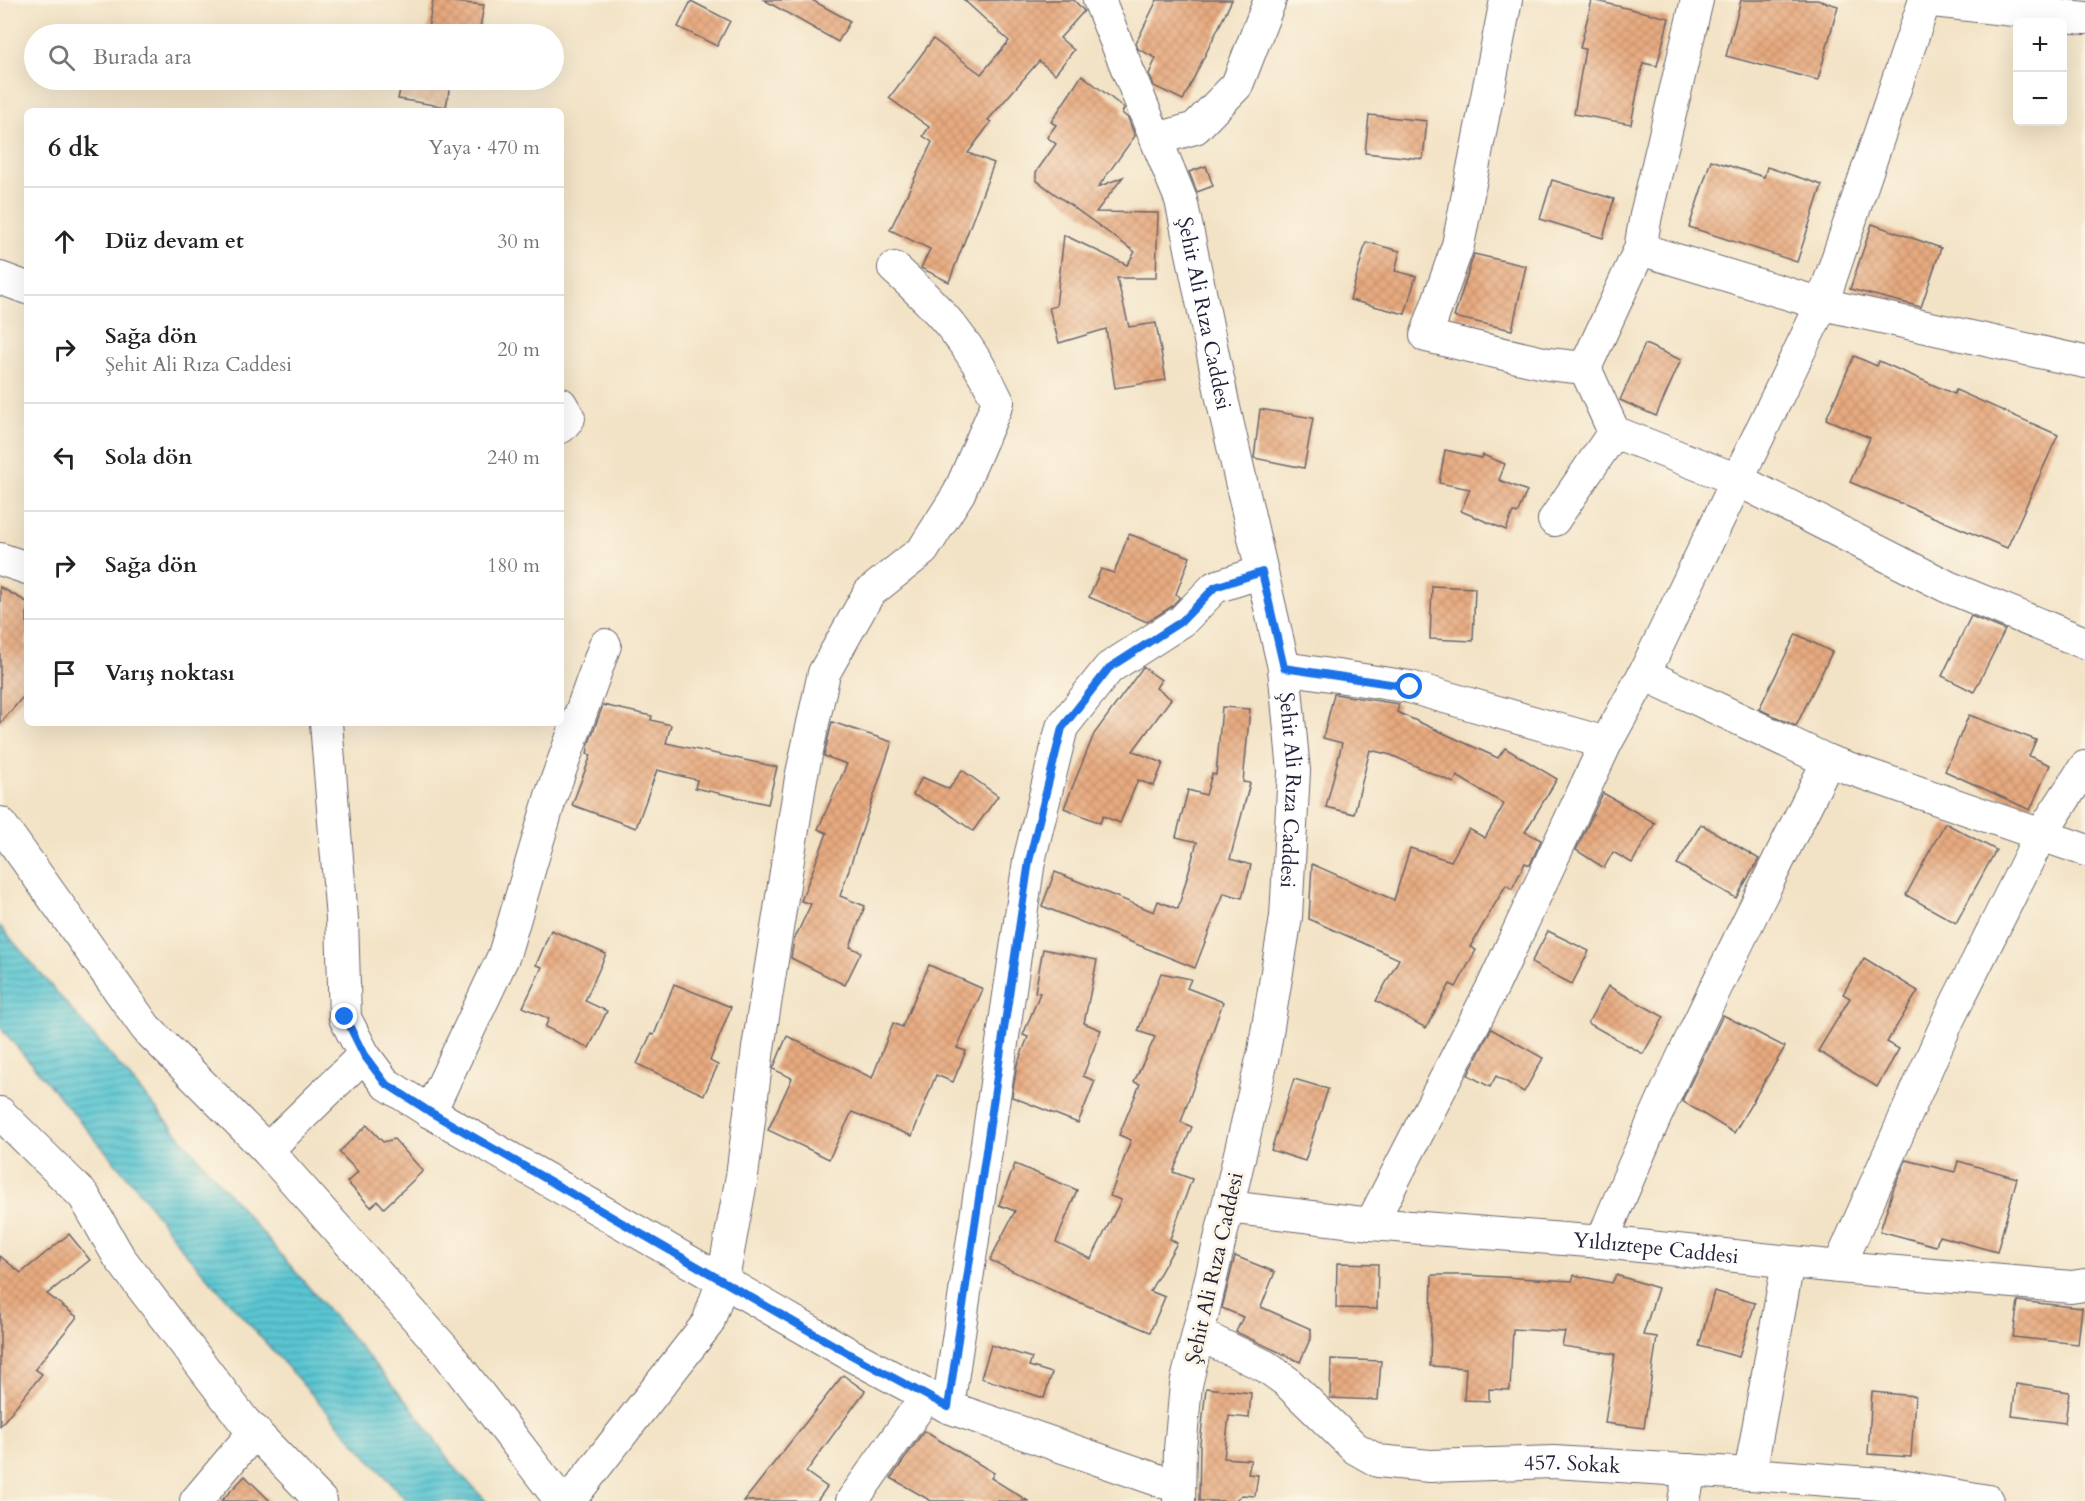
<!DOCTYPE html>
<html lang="tr">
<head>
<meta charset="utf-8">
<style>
  :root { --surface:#fff; --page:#f2f2f2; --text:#222; --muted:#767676; --line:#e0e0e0 }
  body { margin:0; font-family:Cardo,serif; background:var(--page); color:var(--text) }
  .controls { position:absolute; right:18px; top:18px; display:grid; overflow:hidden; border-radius:9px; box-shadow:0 6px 24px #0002 }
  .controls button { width:54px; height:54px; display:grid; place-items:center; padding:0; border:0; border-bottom:2px solid var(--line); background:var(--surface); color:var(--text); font:30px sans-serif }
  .stop { position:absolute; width:18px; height:18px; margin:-14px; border:4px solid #1a73e8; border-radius:50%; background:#fff }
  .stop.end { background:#1a73e8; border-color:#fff; box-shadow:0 2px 6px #0008 }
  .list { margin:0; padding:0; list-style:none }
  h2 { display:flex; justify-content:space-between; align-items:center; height:78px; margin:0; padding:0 24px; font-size:26px }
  h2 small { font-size:20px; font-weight:400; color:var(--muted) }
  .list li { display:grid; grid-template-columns:39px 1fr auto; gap:18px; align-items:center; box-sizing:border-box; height:108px; padding:0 24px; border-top:2px solid var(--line) }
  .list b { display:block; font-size:22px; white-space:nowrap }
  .list p { margin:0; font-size:20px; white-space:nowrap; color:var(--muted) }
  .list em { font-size:20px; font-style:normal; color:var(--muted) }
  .icon { flex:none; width:33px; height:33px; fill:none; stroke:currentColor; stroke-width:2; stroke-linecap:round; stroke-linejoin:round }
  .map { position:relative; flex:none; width:2085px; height:1501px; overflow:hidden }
  .search { position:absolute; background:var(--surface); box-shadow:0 6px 24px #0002; left:24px; top:24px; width:540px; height:66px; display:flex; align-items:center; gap:15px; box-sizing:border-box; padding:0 21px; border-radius:33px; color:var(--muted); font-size:22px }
  .panel { position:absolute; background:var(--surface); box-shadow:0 6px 24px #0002; left:24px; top:108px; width:540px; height:618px; border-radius:9px }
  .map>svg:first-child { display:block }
  .water { fill:url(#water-rules); stroke:#3e7486; stroke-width:1.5 }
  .building { fill:url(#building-cross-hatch) }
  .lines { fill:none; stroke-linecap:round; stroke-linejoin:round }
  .minor-casing { stroke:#6b666c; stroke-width:34 }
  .minor { stroke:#fff; stroke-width:32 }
  .route { stroke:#1a73e8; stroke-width:8 }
  .labels { text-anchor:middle; stroke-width:6; stroke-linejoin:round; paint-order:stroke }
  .street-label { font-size:21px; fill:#22223b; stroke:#fcf5e5 }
</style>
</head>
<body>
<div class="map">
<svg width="2085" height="1501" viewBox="0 0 2085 1501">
  <defs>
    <pattern id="water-rules" width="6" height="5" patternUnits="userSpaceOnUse" patternTransform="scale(1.5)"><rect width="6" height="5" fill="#5ac6d2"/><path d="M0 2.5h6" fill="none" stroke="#4aa0ac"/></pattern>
    <pattern id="building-cross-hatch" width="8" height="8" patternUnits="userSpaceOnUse" patternTransform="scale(1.5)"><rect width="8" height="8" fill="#e7aa7f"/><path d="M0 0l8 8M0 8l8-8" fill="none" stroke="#c6926f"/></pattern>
  </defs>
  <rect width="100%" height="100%" fill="#fcf5e5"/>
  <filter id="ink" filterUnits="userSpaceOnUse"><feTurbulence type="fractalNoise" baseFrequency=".0167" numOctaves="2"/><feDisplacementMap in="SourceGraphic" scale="12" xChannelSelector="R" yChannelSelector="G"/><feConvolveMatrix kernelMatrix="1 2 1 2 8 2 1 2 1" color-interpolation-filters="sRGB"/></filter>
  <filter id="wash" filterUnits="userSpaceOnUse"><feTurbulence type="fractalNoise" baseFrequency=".008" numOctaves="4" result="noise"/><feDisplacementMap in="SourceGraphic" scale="24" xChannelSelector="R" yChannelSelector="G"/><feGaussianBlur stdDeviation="1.35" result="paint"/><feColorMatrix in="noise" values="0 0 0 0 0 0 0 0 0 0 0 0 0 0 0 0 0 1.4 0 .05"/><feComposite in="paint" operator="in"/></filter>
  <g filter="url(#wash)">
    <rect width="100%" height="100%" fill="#f3e3c6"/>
    <path class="water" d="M0 926 417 1414 453 1466 486 1501H407L182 1249 136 1187 0 1027Z"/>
    <g id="blocks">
      <g class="building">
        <path d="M433 0 484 5 479 34H427Z"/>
        <path d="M764 0H812L850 21 838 42Z"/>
        <path d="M964 0H1074L1084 11 1060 38 1074 50 1055 74 1039 61 988 120 991 122 968 153 994 163 949 282 921 268 930 249 890 230 932 142 923 136 929 127 889 98 933 39 981 74 1009 41Z"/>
        <path d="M1157 0H1232L1183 100 1154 86 1149 74 1156 58 1138 49 1136 43Z"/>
        <path d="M1592 0 1669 18 1657 66 1643 63 1631 124 1574 114 1585 49 1580 48Z"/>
        <path d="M1741 0H1817L1838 6 1818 80 1726 56Z"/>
        <path d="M691 1 730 21 717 46 678 27Z"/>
        <path d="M1082 75 1124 108 1122 113 1128 118 1135 136 1098 187 1123 177 1096 212 1158 213 1156 278H1117L1129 327 1156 323 1166 380 1115 388 1106 329 1059 343 1049 308 1056 306 1064 235 1127 265 1135 252 1036 180V172L1056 144 1047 137 1056 125 1051 122Z"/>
        <path d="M402 80H451L446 107 398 99Z"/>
        <path d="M1369 115 1427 121 1423 159 1365 153Z"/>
        <path d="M1711 160 1764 177 1767 167 1822 185 1797 262 1689 227Z"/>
        <path d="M1206 166 1213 186 1197 192 1189 172Z"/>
        <path d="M1552 180 1614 199 1603 238 1540 219Z"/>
        <path d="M1872 224 1941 248 1921 307 1850 289Z"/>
        <path d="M1366 242 1400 251 1395 271 1416 276 1405 314 1350 300Z"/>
        <path d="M1474 254 1526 266 1512 330 1454 317Z"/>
        <path d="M1645 344 1681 360 1656 416 1620 400Z"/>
        <path d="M1854 356 1877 366 1879 361 1954 394 1956 390 2058 435 2007 548 1850 482 1870 438 1826 419Z"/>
        <path d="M1260 409 1313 418 1304 468 1254 458Z"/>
        <path d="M1445 450 1482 458 1483 455 1505 464 1499 480 1527 491 1517 514 1513 512 1506 530 1461 511 1470 489 1439 483Z"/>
        <path d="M1129 534 1190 557 1176 594 1180 597 1171 607 1147 622 1089 597 1101 569 1114 573Z"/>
        <path d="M1432 586 1475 588 1473 641 1430 639Z"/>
        <path d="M0 587 27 602V692L0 724Z"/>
        <path d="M1971 616 2005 630 1974 692 1942 676Z"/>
        <path d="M1796 634 1832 652 1796 726 1759 709Z"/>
        <path d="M1143 667 1161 680 1156 688 1171 699 1133 751 1163 763 1154 786 1138 780 1120 823 1103 816 1100 823 1064 808 1094 734Z"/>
        <path d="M1334 694 1399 704 1397 712 1498 758 1505 748 1557 779 1525 832 1541 840 1530 865 1525 863 1512 889 1506 885 1470 947 1476 950 1456 987 1450 984 1426 1028 1376 1001 1399 959 1309 919 1312 864 1394 900 1410 848 1451 861 1469 829 1485 838 1504 804 1457 776 1454 783 1391 755 1370 750 1354 814 1326 807 1342 743 1323 738Z"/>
        <path d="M603 705 652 716 651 720 671 725 666 743 777 767 768 804 695 788 697 780 657 770 636 828 572 805 591 755 587 754 589 743Z"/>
        <path d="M1222 707 1250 709 1243 782 1250 783 1230 859 1251 865 1242 898 1224 893 1195 968 1042 906 1055 872 1154 912 1158 901 1178 909 1197 842 1176 837 1188 790 1206 795 1212 774 1216 775Z"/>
        <path d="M1969 715 2036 740 2029 756 2050 765 2030 810 1945 771Z"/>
        <path d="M832 722 892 742 840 896 865 906 850 947 861 952 845 985 791 958 794 940 811 904 801 901 827 833 818 829 847 764 824 756Z"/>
        <path d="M962 770 998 796 973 831 941 808 913 795 922 777 949 789Z"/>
        <path d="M1603 793 1655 823 1632 863 1613 852 1604 868 1576 850Z"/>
        <path d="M1945 823 1996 850 1956 923 1906 895Z"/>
        <path d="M1701 824 1759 859 1736 898 1677 864Z"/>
        <path d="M551 930 606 954 585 1001 607 1011 589 1048 545 1027 549 1019 523 1007 542 967 536 965Z"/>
        <path d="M1548 931 1589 951 1572 984 1531 963Z"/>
        <path d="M1043 949 1097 960 1084 1023 1101 1030 1083 1076 1095 1081 1078 1123 1012 1097 1017 1065 1028 1037 1023 1035 1040 993 1035 992Z"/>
        <path d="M1864 958 1918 991 1887 1042 1899 1049 1877 1087 1818 1051 1850 998 1843 994Z"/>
        <path d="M929 965 983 989 957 1048 966 1051 953 1082 936 1075 912 1136 852 1112 829 1159 768 1130 792 1078 773 1069 787 1036 872 1078 893 1023 902 1027Z"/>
        <path d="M1161 973 1191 979 1187 988 1223 1002 1181 1122 1192 1127 1173 1172 1192 1179 1170 1239 1177 1243 1150 1291 1165 1297 1150 1332 1062 1295 990 1260 1015 1211 999 1205 1015 1164 1077 1190 1056 1242 1091 1259 1121 1200 1110 1196 1131 1140 1119 1135 1140 1084 1134 1082 1155 1037 1138 1031Z"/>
        <path d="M674 984 731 1007 710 1061 718 1065 704 1095 637 1064 651 1034 654 1035Z"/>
        <path d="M1608 986 1664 1017 1643 1054 1588 1023Z"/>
        <path d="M1723 1015 1785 1047 1734 1133 1682 1101Z"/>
        <path d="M1491 1029 1543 1058 1524 1092 1496 1076 1490 1087 1468 1075Z"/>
        <path d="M1294 1079 1328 1089 1305 1161 1271 1150Z"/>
        <path d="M367 1125 383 1142 394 1139 423 1171 384 1208 378 1201 371 1207 347 1182 358 1172 339 1152Z"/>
        <path d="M1906 1160 1955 1172 1958 1161 2017 1178 1997 1252 1939 1236 1936 1246 1880 1231 1893 1190Z"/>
        <path d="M69 1234 90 1260 47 1294 77 1317 35 1369 42 1374 0 1426V1256L21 1273Z"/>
        <path d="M1235 1256 1275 1272 1261 1307 1311 1329V1337L1300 1362 1236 1332 1243 1317 1222 1308Z"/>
        <path d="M1337 1263 1378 1264 1377 1309 1336 1308Z"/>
        <path d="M1432 1275H1465L1572 1281 1574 1275 1612 1283 1616 1275 1658 1288 1643 1335 1657 1337 1644 1428 1605 1423 1615 1354 1562 1346 1565 1332 1513 1329 1510 1390 1489 1389V1401L1464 1400 1466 1368 1430 1366Z"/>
        <path d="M1714 1291 1755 1303 1739 1357 1699 1346Z"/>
        <path d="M2018 1301 2082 1308 2078 1344 2013 1337Z"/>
        <path d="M991 1345 1032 1358 1029 1366 1052 1373 1044 1398 981 1378Z"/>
        <path d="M1331 1359 1381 1361 1378 1400 1330 1398Z"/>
        <path d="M843 1375 865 1391 806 1472 827 1487 817 1501H744Z"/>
        <path d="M2016 1384 2069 1392 2065 1423 2012 1416Z"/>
        <path d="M1206 1388 1251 1393 1249 1418 1229 1416 1224 1458 1251 1460 1248 1474 1258 1475 1255 1496 1242 1495 1234 1501H1199L1200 1444Z"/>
        <path d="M1872 1392 1915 1396 1911 1457 1868 1454Z"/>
        <path d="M924 1431 994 1473 991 1478 1028 1501H931L891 1478Z"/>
        <path d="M245 1476 270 1501H221Z"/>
      </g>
    </g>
  </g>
  <g filter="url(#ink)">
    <use href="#blocks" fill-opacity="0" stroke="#6b666c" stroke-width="1.5"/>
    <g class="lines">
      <g class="minor-casing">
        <g id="minor">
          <path id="s1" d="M1099 0 1181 200 1223 403 1284 668 1294 771 1286 917 1264 1051 1186 1385 1180 1449 1179 1501"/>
          <path d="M1506 0 1458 245 1426 336 1548 364 1585 368 1640 249 1646 215 1697 0"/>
          <path d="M1924 0 2085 18"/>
          <path d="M1157 139 1195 128 1237 85 1270 0"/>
          <path d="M1640 249 1822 304 2085 362"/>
          <path d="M0 278 27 288"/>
          <path d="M1585 368 1614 432 1738 480 1948 587 2085 643"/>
          <path d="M561 404 569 418 561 427"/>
          <path d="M1554 520 1614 432"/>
          <path d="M0 559 27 568"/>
          <path d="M1284 668 1410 687 1606 743"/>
          <path d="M1644 674 1828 761 2085 850"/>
          <path d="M326 723 342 919 345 1018 364 1055 385 1083 430 1112 851 1355 948 1407 1178 1487"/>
          <path d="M0 823 146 1028 267 1150 364 1055"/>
          <path d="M430 1112 504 955 551 796 605 645"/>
          <path d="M0 1113 84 1196 119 1257 244 1421 321 1501"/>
          <path d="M267 1150 445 1350 561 1501"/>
          <path id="s2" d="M1228 1207 1371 1224 1602 1242 1839 1267 2071 1287 2085 1285"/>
          <path d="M1371 1224 1494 984 1606 743 1644 674 1822 304 1925 0"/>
          <path d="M1602 1242C1668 1077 1749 920 1828 761"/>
          <path d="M1839 1267 1949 1018 2040 836 2085 767"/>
          <path id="s3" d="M1198 1334 1265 1366 1286 1381 1355 1448 1378 1461 1430 1466 1554 1462 1750 1474 1895 1485 1988 1501"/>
          <path d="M948 1407 1029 861 1062 727 1109 668 1182 621 1215 587 1262 572"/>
          <path d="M1750 1474 1788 1262"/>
          <path d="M196 1501 255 1431"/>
          <path d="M569 1501 708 1323 723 1279 742 1176 758 1048 801 778 824 673 869 593 923 550 959 493 998 402C972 345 940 309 894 268"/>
          <path d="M852 1501 927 1395"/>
          <path d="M1684 1501 1690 1470"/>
        </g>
      </g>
      <use href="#minor" class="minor"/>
    </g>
  </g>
  <g class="lines" filter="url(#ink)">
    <path class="route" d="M345 1017 364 1055 385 1083 430 1112 851 1355 948 1407 1029 861 1062 728 1109 668 1182 621 1215 587 1262 572 1284 668 1410 687"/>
  </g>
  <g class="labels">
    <g class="street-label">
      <text dy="7" stroke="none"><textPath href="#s1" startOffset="332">Şehit Ali Rıza Caddesi</textPath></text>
      <text dy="7" stroke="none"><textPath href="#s1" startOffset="818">Şehit Ali Rıza Caddesi</textPath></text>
      <text dy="7" stroke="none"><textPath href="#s2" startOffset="430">Yıldıztepe Caddesi</textPath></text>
      <text transform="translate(1214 1268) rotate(-77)" y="7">Şehit Ali Rıza Caddesi</text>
      <text dy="7" stroke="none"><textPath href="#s3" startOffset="417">457. Sokak</textPath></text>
    </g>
  </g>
</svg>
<div class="controls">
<button>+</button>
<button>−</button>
</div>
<div class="stop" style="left:1410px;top:687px"></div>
<div class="stop end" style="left:345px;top:1017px"></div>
<div class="search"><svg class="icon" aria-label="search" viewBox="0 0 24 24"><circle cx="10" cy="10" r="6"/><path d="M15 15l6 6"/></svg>Burada ara</div>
<section class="panel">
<h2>6 dk<small>Yaya · 470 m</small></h2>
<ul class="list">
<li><svg class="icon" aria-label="ahead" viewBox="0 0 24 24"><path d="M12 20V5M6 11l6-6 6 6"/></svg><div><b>Düz devam et</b></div><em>30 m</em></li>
<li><svg class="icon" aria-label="right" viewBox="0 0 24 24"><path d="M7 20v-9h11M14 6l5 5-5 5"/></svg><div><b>Sağa dön</b><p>Şehit Ali Rıza Caddesi</p></div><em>20 m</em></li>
<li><svg class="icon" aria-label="left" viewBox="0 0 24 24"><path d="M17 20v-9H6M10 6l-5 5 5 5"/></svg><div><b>Sola dön</b></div><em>240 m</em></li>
<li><svg class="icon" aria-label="right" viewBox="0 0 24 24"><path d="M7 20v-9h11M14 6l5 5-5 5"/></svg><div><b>Sağa dön</b></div><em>180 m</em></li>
<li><svg class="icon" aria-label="arrive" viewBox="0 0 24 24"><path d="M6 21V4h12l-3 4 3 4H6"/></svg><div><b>Varış noktası</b></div></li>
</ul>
</section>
</div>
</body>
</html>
